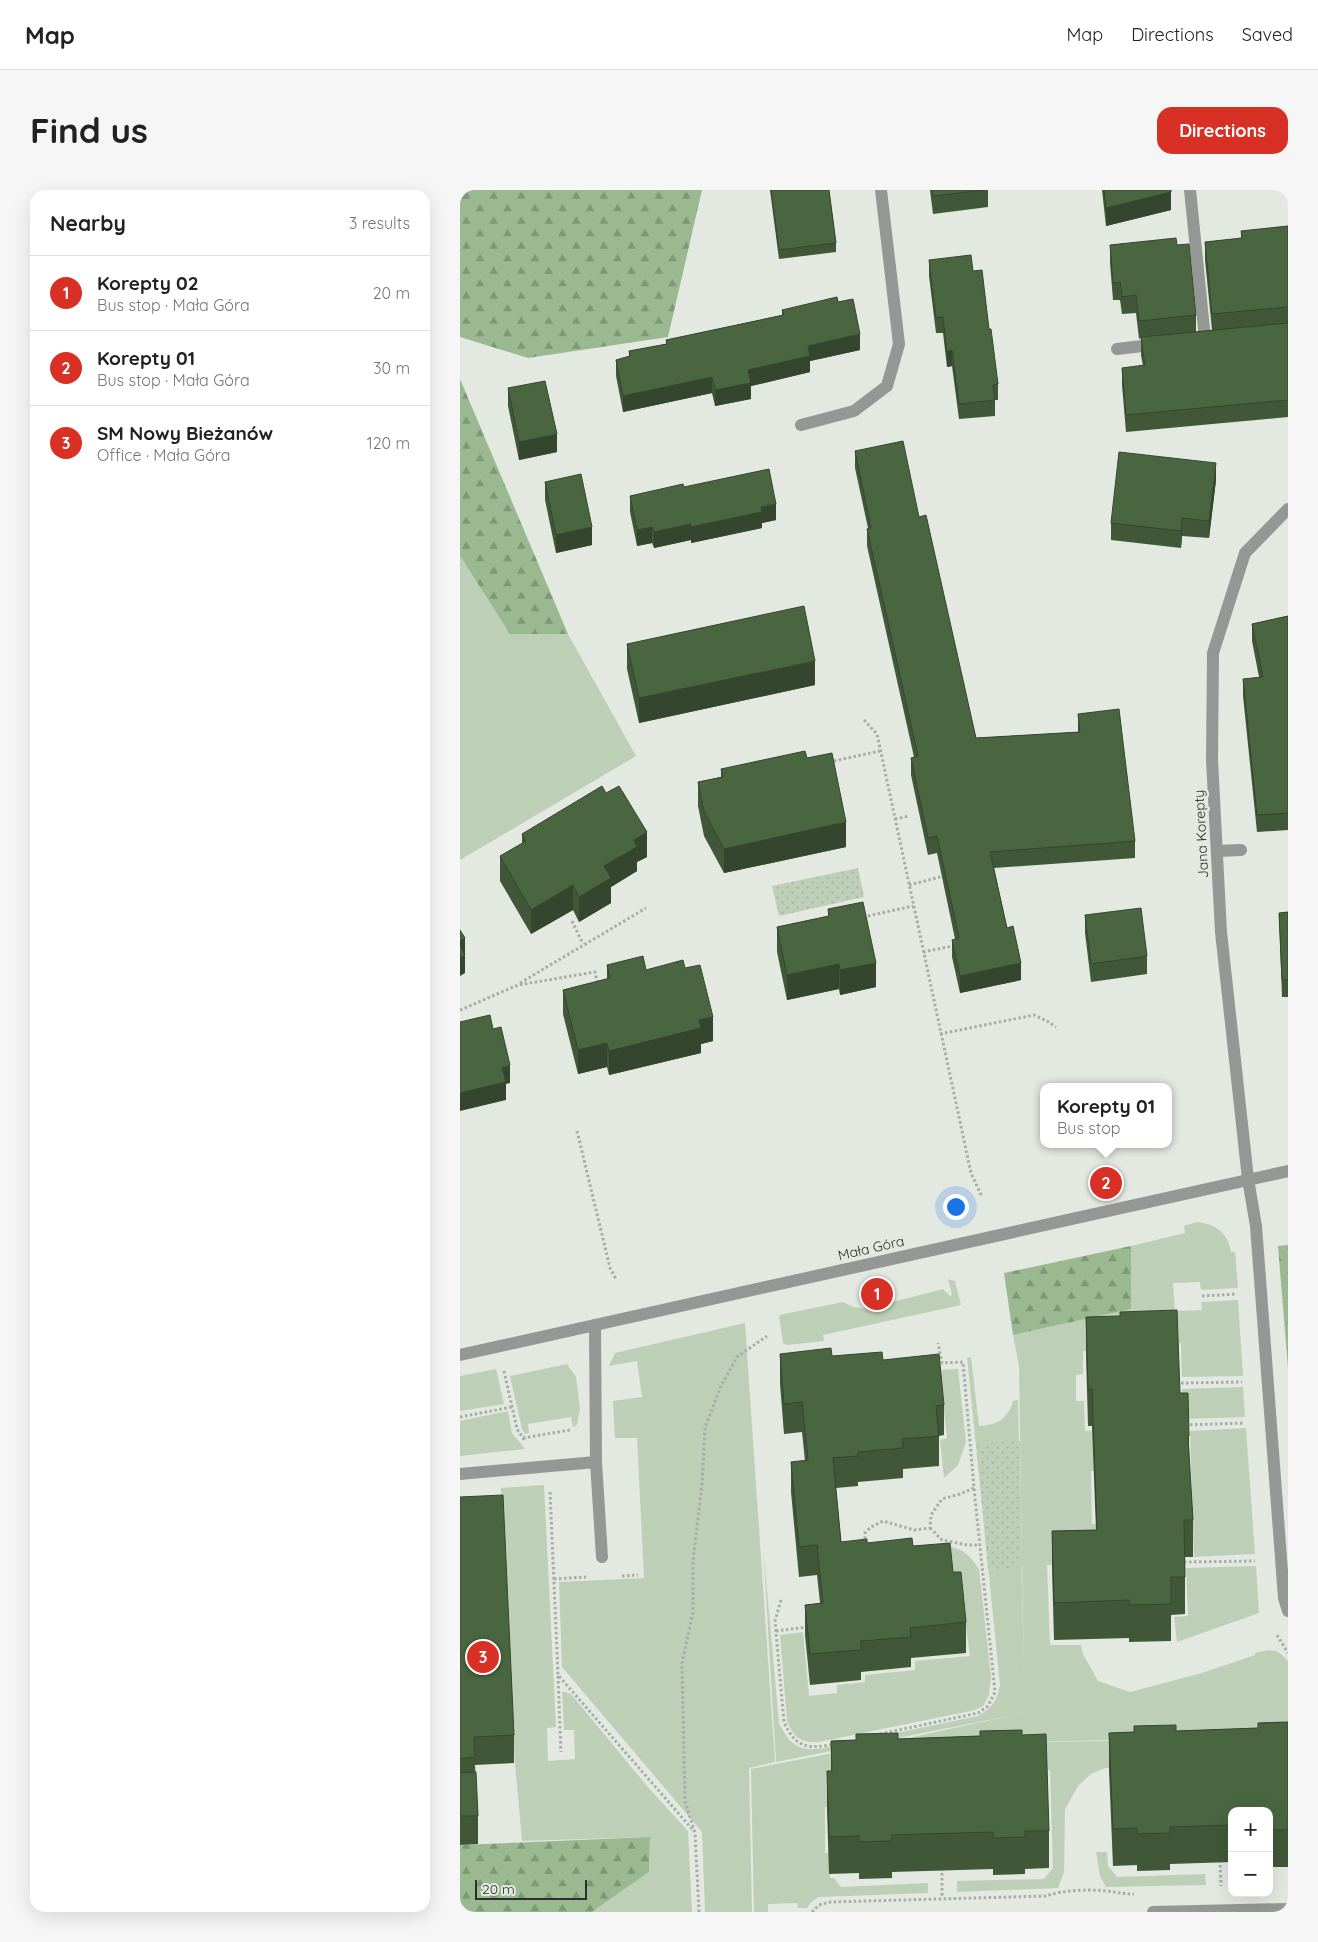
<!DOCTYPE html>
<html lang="en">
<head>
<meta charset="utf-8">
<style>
  :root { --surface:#fff; --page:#f6f6f6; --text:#222; --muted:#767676; --line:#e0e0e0; --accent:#d93025 }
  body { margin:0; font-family:Quicksand,sans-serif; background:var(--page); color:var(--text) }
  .controls { position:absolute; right:15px; bottom:15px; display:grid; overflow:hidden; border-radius:10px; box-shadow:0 5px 20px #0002 }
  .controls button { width:45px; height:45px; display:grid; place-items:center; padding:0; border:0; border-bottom:1px solid var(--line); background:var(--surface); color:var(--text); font:25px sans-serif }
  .scale { position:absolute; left:15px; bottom:12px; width:112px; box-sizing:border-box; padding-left:5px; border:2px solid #2d2f2d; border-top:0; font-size:14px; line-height:18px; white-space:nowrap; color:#2d2f2d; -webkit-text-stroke:4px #e3e8e1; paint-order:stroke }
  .you { position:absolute; left:495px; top:1016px; width:18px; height:18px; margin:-12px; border:4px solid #fff; border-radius:50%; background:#1a73e8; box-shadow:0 0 0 8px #1a73e833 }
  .badge { display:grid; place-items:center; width:32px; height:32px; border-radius:50%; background:var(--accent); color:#fff; font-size:16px; font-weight:700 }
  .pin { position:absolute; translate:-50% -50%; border:2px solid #fff; box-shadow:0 1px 5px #0006 }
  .popup { position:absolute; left:580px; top:893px; width:132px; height:65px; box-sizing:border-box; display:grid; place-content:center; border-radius:10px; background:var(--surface); filter:drop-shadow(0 1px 4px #0005); font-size:16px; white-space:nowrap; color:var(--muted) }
  .popup b { font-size:19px; color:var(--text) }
  .popup::after { content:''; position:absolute; left:50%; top:100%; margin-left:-10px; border:10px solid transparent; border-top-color:var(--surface) }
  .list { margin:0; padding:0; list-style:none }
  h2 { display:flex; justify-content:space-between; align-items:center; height:65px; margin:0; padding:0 20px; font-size:21px }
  h2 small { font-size:16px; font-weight:400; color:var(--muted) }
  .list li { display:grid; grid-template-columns:32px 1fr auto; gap:15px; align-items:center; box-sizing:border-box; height:75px; padding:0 20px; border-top:1px solid var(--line) }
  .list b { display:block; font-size:19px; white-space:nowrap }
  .list p { margin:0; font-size:16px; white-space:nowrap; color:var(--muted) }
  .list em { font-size:16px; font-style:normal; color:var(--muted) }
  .map { position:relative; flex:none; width:828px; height:1722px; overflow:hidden; border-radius:15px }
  header { display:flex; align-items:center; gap:30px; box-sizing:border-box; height:70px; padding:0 25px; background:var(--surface); border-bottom:1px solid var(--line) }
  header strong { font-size:24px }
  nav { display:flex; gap:28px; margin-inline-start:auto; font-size:18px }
  .intro { display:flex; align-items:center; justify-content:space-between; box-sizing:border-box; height:120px; padding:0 30px }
  h1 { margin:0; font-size:35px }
  .button { padding:12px 22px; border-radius:15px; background:var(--accent); color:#fff; font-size:18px; font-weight:700 }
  main { display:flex; gap:30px; padding:0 30px }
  aside { flex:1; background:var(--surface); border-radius:15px; box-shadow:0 5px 20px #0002 }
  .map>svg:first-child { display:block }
  .green { fill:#bdd0b7 }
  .forest { fill:url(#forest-firs) }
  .park { fill:url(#park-dots) }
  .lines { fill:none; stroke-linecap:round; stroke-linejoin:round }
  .path { stroke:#a8aca7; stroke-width:3; stroke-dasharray:2.5 2.5; stroke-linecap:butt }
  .minor { stroke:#949794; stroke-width:12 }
  .wall { fill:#405838 }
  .shaded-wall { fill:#34472e }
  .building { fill:#4a6641; stroke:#34472e }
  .labels { text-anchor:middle; stroke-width:5; stroke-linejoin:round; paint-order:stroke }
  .street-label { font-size:14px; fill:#2d2f2d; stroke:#e3e8e1 }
</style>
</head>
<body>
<header>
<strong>Map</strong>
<nav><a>Map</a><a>Directions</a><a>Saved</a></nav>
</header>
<div class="intro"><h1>Find us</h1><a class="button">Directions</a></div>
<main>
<aside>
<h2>Nearby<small>3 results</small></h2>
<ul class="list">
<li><span class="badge">1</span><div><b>Korepty 02</b><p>Bus stop · Mała Góra</p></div><em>20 m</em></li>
<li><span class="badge">2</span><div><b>Korepty 01</b><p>Bus stop · Mała Góra</p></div><em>30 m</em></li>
<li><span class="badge">3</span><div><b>SM Nowy Bieżanów</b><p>Office · Mała Góra</p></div><em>120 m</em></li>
</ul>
</aside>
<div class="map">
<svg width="828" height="1722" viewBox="0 0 828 1722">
  <defs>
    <pattern id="forest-firs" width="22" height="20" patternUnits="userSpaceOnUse" patternTransform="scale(1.25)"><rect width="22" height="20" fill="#9ab990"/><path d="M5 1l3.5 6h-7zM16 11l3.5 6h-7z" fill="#7e9776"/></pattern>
    <pattern id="park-dots" width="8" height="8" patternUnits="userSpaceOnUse" patternTransform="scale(1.25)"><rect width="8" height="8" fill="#bdd0b7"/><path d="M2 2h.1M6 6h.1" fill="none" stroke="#a3b39e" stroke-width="1.8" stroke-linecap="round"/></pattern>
  </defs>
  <rect width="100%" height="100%" fill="#e3e8e1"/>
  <g class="green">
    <path d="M0 366 50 444H108L176 566 0 670Z"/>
    <path d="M737 1032C756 1034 768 1043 771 1062H775L778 1098 741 1100 740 1092 713 1093 715 1121 742 1120 741 1112 778 1110 783 1186 722 1187 721 1153 657 1155V1160L623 1161V1184L616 1185V1211H624L625 1241 641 1240V1280L631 1281 632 1334H642L630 1374 587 1375 590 1455H621L623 1464 638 1491 670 1502 742 1483 795 1465V1463C811 1459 817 1458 828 1471V1546L528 1553 828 1548 672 1577 645 1578 631 1584 618 1596 605 1619 604 1682 598 1698 497 1702V1691L584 1689 593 1678 590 1580 564 1581 365 1617V1663H369L370 1688H374L381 1697 468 1693V1703L359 1707 351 1712 347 1718H338L337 1713 308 1714V1722H294L291 1579 420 1554 564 1523 316 1572 303 1356 319 1533C330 1555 339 1562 364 1558L518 1526C533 1517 536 1512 540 1495L507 1167 511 1168 519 1236C537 1235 548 1229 553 1211L558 1210 564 1492 559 1176 553 1145 670 1119 671 1056 725 1043 724 1036Z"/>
    <path d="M488 1089 495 1091 501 1115 363 1145 364 1151 327 1155 323 1153 319 1125 383 1112 393 1117 406 1119 483 1099 490 1106 492 1105Z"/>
    <path d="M285 1133 315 1572 289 1578 292 1722H245L242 1642 102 1477 99 1392 184 1388 177 1248H155L153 1211 182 1207 177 1171 149 1176 155 1163Z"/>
    <path d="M107 1174 116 1187 120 1219 117 1235 113 1237 111 1227 68 1234 69 1243 65 1244 62 1239 50 1186Z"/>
    <path d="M36 1179 44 1214 0 1221V1186Z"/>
    <path d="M498 1179 506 1252 498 1275 484 1288 480 1250 487 1248 481 1191 477 1180Z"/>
    <path d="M783 1197 785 1227 722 1229V1199Z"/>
    <path d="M48 1221 52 1243 65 1259 0 1266V1231Z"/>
    <path d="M786 1238 795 1364 734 1367 730 1241Z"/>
    <path d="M84 1295 96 1537 87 1538 88 1571 115 1569 114 1540H104L102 1501 111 1504 187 1596 228 1641 232 1722H132L189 1682 190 1647 62 1651 55 1573 41 1298Z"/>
    <path d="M475 1355C498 1357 506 1359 519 1379L531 1487 529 1505 523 1516 515 1520 359 1552C341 1553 334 1548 327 1531L320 1445 343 1442 349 1506 377 1503V1495L405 1492V1485L455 1480V1471L510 1466 502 1407Z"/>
    <path d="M796 1376 799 1423 717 1452 714 1427 728 1426 726 1378Z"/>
    <path d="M636 1662H647L648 1676 657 1687 745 1684 746 1695 646 1697 640 1686Z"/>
  </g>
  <g class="forest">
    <path d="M0 0H242L208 147 68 168 0 147Z"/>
    <path d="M0 189 108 444H50L0 366Z"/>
    <path d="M828 1055V1178L818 1056Z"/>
    <path d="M671 1056V1119L553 1145 544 1083Z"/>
    <path d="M190 1647 189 1682 132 1722H0V1655Z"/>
  </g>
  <g class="park">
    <path d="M398 678 404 707 319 726 312 696Z"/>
    <path d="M560 1251 562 1377 528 1380 517 1254Z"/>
  </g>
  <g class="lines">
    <g class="path">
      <path d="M404 530 417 544 511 983 522 1007"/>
      <path d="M369 572 420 561"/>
      <path d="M435 629 449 626"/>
      <path d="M449 695 484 686"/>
      <path d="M403 727 453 716"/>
      <path d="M112 731 123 754"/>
      <path d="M463 762 493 756"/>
      <path d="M60 793 186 718"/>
      <path d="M0 820 58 795 135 782 138 795"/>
      <path d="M480 844 574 825 587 831 596 837"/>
      <path d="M117 941 150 1078 156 1089"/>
      <path d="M742 1106 777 1104"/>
      <path d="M44 1181 57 1239 65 1251"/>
      <path d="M721 1193 782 1192"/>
      <path d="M0 1227 52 1217"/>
      <path d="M725 1235 784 1233"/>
      <path d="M63 1248 110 1240"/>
      <path d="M90 1302 98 1485 233 1640"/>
      <path d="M470 1338 482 1350 507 1355H520"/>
      <path d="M405 1349V1343L411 1337 423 1331 454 1340 470 1338 471 1325 482 1309 500 1304 514 1298"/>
      <path d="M724 1372 795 1371"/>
      <path d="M162 1386 178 1385"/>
      <path d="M94 1389 126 1387"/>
      <path d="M321 1410 315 1431 324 1532C336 1559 349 1559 375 1554"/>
      <path d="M316 1441 347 1437"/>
      <path d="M817 1445 828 1463"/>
      <path d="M98 1486 101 1562"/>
      <path d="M420 1544 518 1523 528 1516 535 1502 514 1298 503 1172 482 1173 478 1153"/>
      <path d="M760 1670 761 1696"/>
      <path d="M482 1678V1708"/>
      <path d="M239 1722 235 1643 225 1611 222 1473 233 1422V1371L242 1294 245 1238 260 1198 277 1167 307 1146"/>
      <path d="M352 1722 359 1715 370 1712 586 1706C604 1700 627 1699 646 1701 656 1702 664 1704 674 1704"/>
    </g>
    <g class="minor">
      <path d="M730 0 745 149"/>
      <path d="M657 159 699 154"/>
      <path d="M341 235 394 221 427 196 439 154 421 0"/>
      <path d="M828 319 785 363 753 463 752 570 761 742 788 989 796 1036 824 1408 828 1421"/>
      <path d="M757 661 781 660"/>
      <path d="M0 1165 828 981"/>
      <path d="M136 1272 142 1367"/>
      <path d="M0 1284 136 1272 135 1135"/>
      <path d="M693 1722 828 1719"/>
    </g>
  </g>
  <g class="wall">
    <path d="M310 0H369L376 53V62L319 69Z"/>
    <path d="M470 0H528V17L473 24Z"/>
    <path d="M642 0H711V20L646 36Z"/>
    <path d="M828 36V227L666 242 662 195V178L683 176 681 165V148L679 149 676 123 662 124 660 110H653L650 73V55H717L736 125V142L752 140 745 70V52L781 48V41Z"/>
    <path d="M469 70 513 81 529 139 538 194V210H535V226L499 229 492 176 487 177 483 143H476L469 86Z"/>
    <path d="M378 112 400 160 350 171V182L291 196V209L255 216 252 203 163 222 156 186V170L169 166V161L206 154V150L322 125V120Z"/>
    <path d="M48 198 97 262 59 270 48 216Z"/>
    <path d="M395 261 459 327 516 548 618 542V524L675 651V668L534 678 547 738 561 790 500 803 492 767V750L495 749 477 663 468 665 451 585V568L454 567 407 356V339L408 338 395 278Z"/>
    <path d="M756 290 749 348 722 346 721 358 651 350V333Z"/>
    <path d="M85 292 132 355 96 363 85 310Z"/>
    <path d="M224 297 316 330 302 333V338L231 353V350L194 358 192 353 177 356 170 322V306Z"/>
    <path d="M828 426V640L797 642 783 506V489L799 487 792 451V434Z"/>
    <path d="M167 454 355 495 179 533 167 479Z"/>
    <path d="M347 568 386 657 264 683 244 646 238 616V592L261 587V579Z"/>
    <path d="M62 644 187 667 177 672V681L151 697V713L119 732 113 720 71 744 40 691V666L62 654Z"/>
    <path d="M368 719 416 797 380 805 379 799 327 810 317 762V737L368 726Z"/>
    <path d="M828 722V807H822L819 723Z"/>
    <path d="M625 725 687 766V784L631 792 625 743Z"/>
    <path d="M147 775 186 780 225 778 253 851 241 854V863L149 885 147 877 118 884 103 824V800L147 789Z"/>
    <path d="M626 1127 720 1203 729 1246V1270L733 1330V1367H725V1424L711 1425V1451L669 1452V1448L594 1450 592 1378V1341L636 1340 632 1236H628L626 1164Z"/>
    <path d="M320 1164 423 1170 484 1215V1245L479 1246V1276L443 1279V1288L398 1292V1296L376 1298 381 1352 453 1356 493 1382 506 1432V1463L451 1468V1477L401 1482V1490L350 1495 345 1445V1415L360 1413 357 1385 339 1387 331 1302V1272L345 1271 342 1242 324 1244 320 1194Z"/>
    <path d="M0 1307 54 1545V1573L15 1575 18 1626V1654L0 1655Z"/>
    <path d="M828 1532V1677H810L809 1671V1621H772V1672L710 1674V1680L677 1681V1675L653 1676 649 1580V1543L674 1542V1536L716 1541 798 1538V1533Z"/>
    <path d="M520 1541 562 1545 589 1641V1678L565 1679V1684L533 1685V1679L432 1682V1688L399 1689V1683L369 1684 367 1619V1581H371V1551L520 1546Z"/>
  </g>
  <g class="shaded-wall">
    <path d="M711 2V20L646 36V18Z"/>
    <path d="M400 144V160L350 171V182L291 196V209L255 216V200L288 180 348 156Z"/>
    <path d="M492 160V176L487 177V162Z"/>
    <path d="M252 187V203L163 222V206Z"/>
    <path d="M97 244V262L59 270V252Z"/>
    <path d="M756 273V290L749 348V331Z"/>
    <path d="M316 314V330L302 333V338L231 353V337L301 317Z"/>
    <path d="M722 328V346L721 358V341Z"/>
    <path d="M231 334V350L194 358V342Z"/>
    <path d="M132 337V355L96 363V345Z"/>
    <path d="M192 337V353L177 356V340Z"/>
    <path d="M355 471V495L179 533V508Z"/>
    <path d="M386 632V657L264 683V659Z"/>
    <path d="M187 642V667L177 672V681L151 697V713L119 732V707L144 676 174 650Z"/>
    <path d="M113 695V720L71 744V720Z"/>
    <path d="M5 748V783L0 786V751Z"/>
    <path d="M416 773V797L380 805V780Z"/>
    <path d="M561 773V790L500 803V786Z"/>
    <path d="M379 774V799L327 810V785Z"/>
    <path d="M253 827V851L241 854V863L149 885V861L239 830Z"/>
    <path d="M147 853V877L118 884V860Z"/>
    <path d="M50 875V893L46 894V910L0 921V903L42 878Z"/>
  </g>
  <g class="building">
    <path d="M311 0H369L376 53 319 60Z"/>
    <path d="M472 0H525L473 6Z"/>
    <path d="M644 0H711V2L646 18Z"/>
    <path d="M828 36V117L752 124 745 52 782 48 781 41Z"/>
    <path d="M716 48 717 55 729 54 736 125 679 131 676 105 662 107 660 92 653 93 650 55Z"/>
    <path d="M511 65 513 81 522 80 529 139H531L538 194 533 195 535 210 499 214 492 160 487 162 483 127 476 128 469 70Z"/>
    <path d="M377 107 378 112 393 109 400 144 348 156 350 166 288 180 291 193 255 200 252 187 163 206 156 170 170 166 169 161 207 154 206 150 324 125 322 120Z"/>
    <path d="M828 133V210L666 225 662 178 685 175 681 147Z"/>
    <path d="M85 191 97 244 59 252 48 198Z"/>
    <path d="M443 251 459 327 466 325 516 548 620 542 618 524 659 519 675 651 530 662 547 738 553 736 561 773 500 786 492 750 499 748 477 646 468 648 451 568 458 566 407 339 411 338 395 261Z"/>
    <path d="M659 262 756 273 749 331 722 328 721 341 651 333Z"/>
    <path d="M309 279 316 314 301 317 302 322 231 337V334L194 342 192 337 177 340 170 306 223 294 224 297Z"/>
    <path d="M121 284 132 337 96 345 85 292Z"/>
    <path d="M344 416 355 471 179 508 167 454Z"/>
    <path d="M828 426V623L797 625 783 489 803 487 792 434Z"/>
    <path d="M345 561 347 568 372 563 386 632 264 659 244 621 238 592 263 587 261 579Z"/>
    <path d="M142 596 146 603 159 596 187 642 174 650 177 657 144 676 151 688 119 707 113 695 71 720 40 666 66 651 62 644Z"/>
    <path d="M403 712 416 773 380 780 379 774 327 785 317 737 369 726 368 719Z"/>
    <path d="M681 718 687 766 631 774 625 725Z"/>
    <path d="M828 722V790H822L819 723Z"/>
    <path d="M0 740 5 748 0 751Z"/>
    <path d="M0 755 5 765 0 768Z"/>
    <path d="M183 766 186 780 223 770 225 778 240 775 253 827 239 830 241 838 149 861 147 853 118 860 103 800 150 788 147 775Z"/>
    <path d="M30 825 33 839 41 837 50 875 42 878 46 892 0 903V832Z"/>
    <path d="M717 1120 720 1203H728L729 1246H728L733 1330H724L725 1387H711V1414L669 1415V1410L594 1413 592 1341 637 1340 632 1199H628L626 1127 660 1126V1122Z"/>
    <path d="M371 1158 372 1166 422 1162 423 1170 479 1164 484 1215 476 1216 479 1246 442 1249 443 1258 398 1262V1266L373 1268 381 1352 407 1349V1353L452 1348 453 1356 490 1353 493 1382H501L506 1432 450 1438 451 1447 401 1451V1460L350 1464 345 1415 363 1413 357 1355 339 1357 331 1272 348 1270 342 1212 324 1214 320 1164Z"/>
    <path d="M43 1305 54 1545 14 1547 15 1567 0 1569V1307Z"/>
    <path d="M828 1532V1640H810L809 1634V1621H772V1635L710 1637V1643L677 1644V1638L653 1639 649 1543 674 1542V1536L716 1535V1541L798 1538V1533Z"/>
    <path d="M562 1540V1545L586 1544 589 1641H565V1647L533 1648V1642L432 1645V1651L399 1652V1646L369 1647 367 1581H372L371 1551 396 1550V1544L438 1543V1549L520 1546V1541Z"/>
    <path d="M16 1582 18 1626H0V1583Z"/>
  </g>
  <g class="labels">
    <g class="street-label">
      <text transform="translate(741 644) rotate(-93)" y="5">Jana Korepty</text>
      <text transform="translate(411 1058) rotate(-13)" y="5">Mała Góra</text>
    </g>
  </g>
</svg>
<div class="controls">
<button>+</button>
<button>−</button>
</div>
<div class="scale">20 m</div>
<div class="you"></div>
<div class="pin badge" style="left:417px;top:1104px">1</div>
<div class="pin badge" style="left:646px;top:993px">2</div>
<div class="popup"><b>Korepty 01</b>Bus stop</div>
<div class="pin badge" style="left:23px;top:1467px">3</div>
</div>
</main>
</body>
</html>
